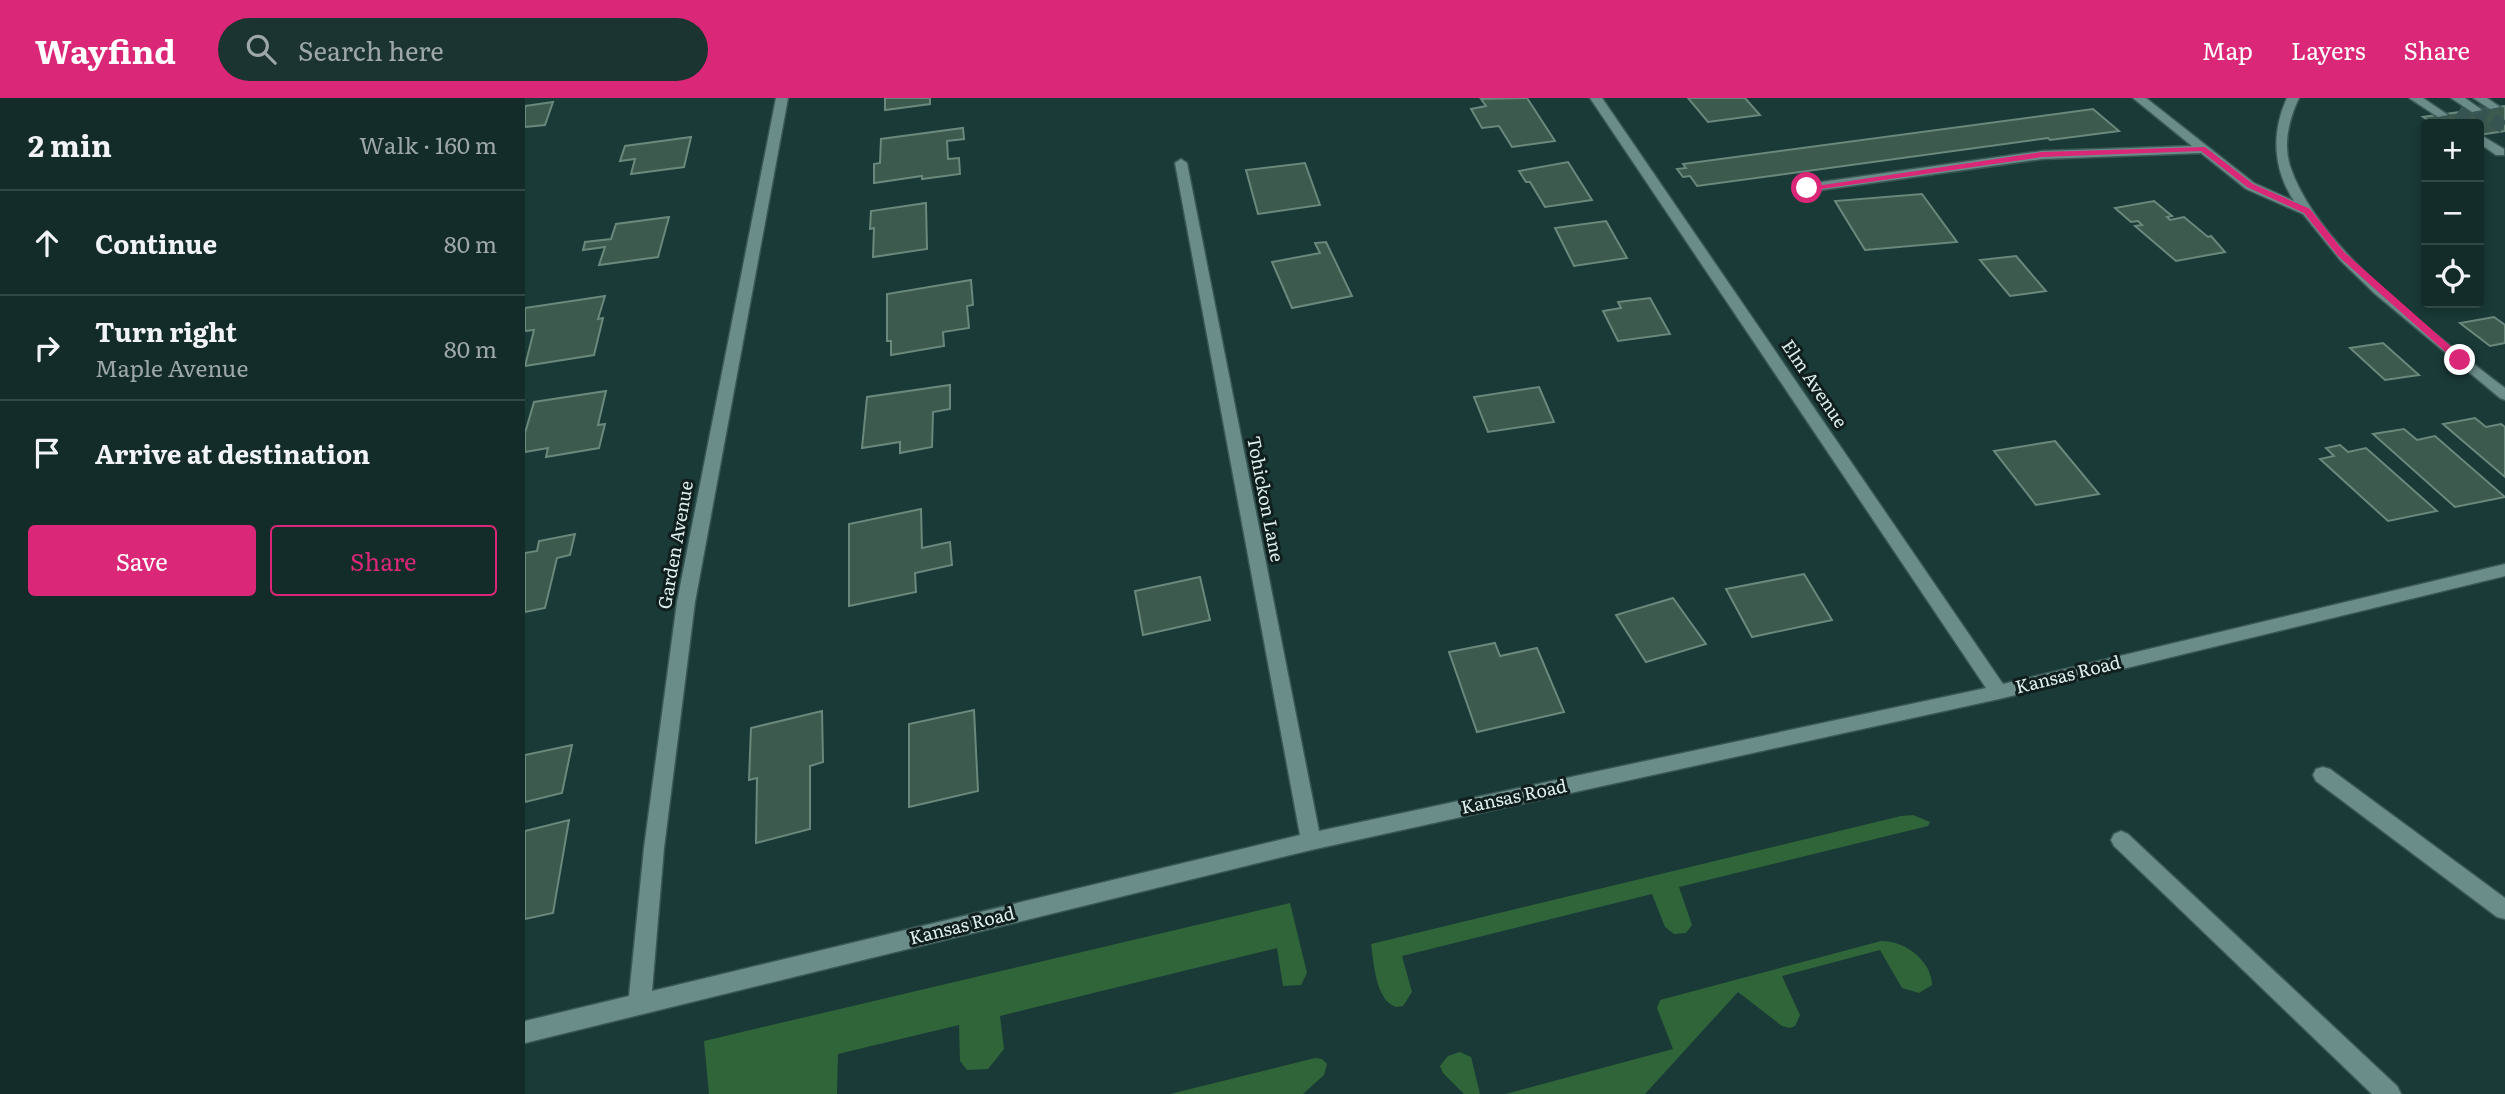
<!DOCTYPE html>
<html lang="en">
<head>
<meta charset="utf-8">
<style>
  :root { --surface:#132c29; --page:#1c3431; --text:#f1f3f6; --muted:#9da7a8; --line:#324846; --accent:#db2777 }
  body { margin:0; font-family:Literata,serif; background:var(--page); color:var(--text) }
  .controls { position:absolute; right:21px; top:21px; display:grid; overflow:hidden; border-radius:7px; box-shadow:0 4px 10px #0003 }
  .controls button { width:63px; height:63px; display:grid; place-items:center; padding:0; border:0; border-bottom:2px solid var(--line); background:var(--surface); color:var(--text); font:35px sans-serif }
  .stop { position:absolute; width:21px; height:21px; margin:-16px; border:5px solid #db2777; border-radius:50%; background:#fff }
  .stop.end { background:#db2777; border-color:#fff; box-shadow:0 2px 7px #0008 }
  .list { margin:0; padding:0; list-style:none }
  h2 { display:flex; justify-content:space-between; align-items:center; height:91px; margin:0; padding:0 28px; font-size:30px }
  h2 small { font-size:23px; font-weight:400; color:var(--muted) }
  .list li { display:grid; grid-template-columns:46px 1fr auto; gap:21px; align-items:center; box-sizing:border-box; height:105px; padding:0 28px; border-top:2px solid var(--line) }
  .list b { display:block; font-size:26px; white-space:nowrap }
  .list p { margin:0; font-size:23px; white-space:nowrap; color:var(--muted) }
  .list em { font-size:23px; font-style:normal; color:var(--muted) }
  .actions { display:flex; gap:14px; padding:21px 28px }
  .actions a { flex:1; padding:16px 0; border:2px solid var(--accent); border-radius:7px; text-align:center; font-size:24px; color:var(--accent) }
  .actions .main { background:var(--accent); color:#fff }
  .icon { flex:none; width:38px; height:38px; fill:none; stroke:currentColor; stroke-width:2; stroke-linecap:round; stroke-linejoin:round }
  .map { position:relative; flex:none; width:1980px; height:996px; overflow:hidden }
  header { display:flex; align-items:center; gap:42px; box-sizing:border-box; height:98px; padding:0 35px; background:var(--accent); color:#fff }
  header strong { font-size:33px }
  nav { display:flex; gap:38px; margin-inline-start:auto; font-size:24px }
  .search { width:490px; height:63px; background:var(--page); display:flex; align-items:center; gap:18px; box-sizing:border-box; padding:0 24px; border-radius:38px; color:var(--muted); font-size:26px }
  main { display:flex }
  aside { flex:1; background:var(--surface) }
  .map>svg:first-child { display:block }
  .green { fill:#306439 }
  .building { fill:#3d5a4f; stroke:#6a887c; stroke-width:2 }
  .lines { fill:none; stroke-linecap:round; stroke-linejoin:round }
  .minor-tunnel { stroke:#365552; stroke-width:13; stroke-dasharray:13 6; stroke-linecap:butt }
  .minor-casing { stroke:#395755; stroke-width:3 }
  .minor { fill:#6b8d8a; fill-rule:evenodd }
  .route { fill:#db2777 }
  .labels { text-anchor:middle; stroke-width:6; stroke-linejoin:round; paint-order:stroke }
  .street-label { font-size:18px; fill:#dcefed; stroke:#101e1d }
</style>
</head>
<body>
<header>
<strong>Wayfind</strong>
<div class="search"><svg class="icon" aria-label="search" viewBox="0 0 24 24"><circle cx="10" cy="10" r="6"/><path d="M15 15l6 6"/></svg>Search here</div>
<nav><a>Map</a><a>Layers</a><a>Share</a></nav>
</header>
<main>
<aside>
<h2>2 min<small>Walk · 160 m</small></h2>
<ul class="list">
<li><svg class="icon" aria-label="ahead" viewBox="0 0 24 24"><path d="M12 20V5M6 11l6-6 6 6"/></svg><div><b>Continue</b></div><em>80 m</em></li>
<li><svg class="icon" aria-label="right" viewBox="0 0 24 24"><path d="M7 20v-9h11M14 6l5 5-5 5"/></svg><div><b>Turn right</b><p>Maple Avenue</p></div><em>80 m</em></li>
<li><svg class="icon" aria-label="arrive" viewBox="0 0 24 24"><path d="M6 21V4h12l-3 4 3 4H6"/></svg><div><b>Arrive at destination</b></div></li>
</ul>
<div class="actions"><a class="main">Save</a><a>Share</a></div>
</aside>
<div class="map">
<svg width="1980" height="996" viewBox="0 0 1980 996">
  <rect width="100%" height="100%" fill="#193a37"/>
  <g class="green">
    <path d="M1388 717 1405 724 1403 728 1154 789 1167 827 1161 835 1149 836 1140 829 1127 796 877 858 887 894 878 908 871 909C850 902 849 864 846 846L1376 718Z"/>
    <path d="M765 805 782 875 776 887 758 888 752 850 475 918 479 951 463 971 442 972 435 963 434 927 313 956 312 996H184L179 943Z"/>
    <path d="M1356 843C1378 842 1407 862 1407 887L1394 895 1377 890 1355 852 1257 878 1275 917 1270 928 1265 930 1257 928 1213 894 1120 996H980L1148 951 1132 910 1135 902Z"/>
    <path d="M935 954 946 959 955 996H939L918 975 915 968 923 958Z"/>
    <path d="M790 960 797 961 802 966 799 977 778 996H645Z"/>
  </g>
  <g class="building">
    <path d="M360 0H405V6L360 12Z"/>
    <path d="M1002 0 1030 43 987 49 974 28 957 30 946 11 961 8 956 1Z"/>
    <path d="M1163 0H1220L1235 17 1183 24Z"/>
    <path d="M28 4 20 27 0 29V8Z"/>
    <path d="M1980 8V33L1954 37V26H1909L1898 19Z"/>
    <path d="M1568 11 1594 33 1525 42 1523 40 1172 88 1165 78 1158 79 1152 71 1161 70 1158 66Z"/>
    <path d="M438 30 439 41 422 43 423 61 434 60 435 76 397 81V78L349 85V66L355 65 356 41Z"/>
    <path d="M166 39 159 69 106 76 110 61 95 63 100 48Z"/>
    <path d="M1043 64 1067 102 1020 109 1005 84H1001L994 73Z"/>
    <path d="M780 65 795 107 733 116 721 72Z"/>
    <path d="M1397 96 1432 144 1340 152 1310 103Z"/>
    <path d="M1629 103 1647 118 1642 119 1645 122 1659 119 1683 139 1686 138 1700 154 1651 163 1610 128 1617 127 1613 123 1606 124 1590 110Z"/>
    <path d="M401 105 402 151 348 159 349 130 345 131 346 113Z"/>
    <path d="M144 119 133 159 74 167 80 149 58 152 60 144 86 141 91 126Z"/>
    <path d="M1081 123 1102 160 1049 168 1030 130Z"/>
    <path d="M801 144 827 198 767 210 747 164 795 155 790 145Z"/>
    <path d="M1491 158 1521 193 1485 198 1455 162Z"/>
    <path d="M446 182 448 207 442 208 444 230 418 234 419 248 366 257V243H362V196Z"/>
    <path d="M80 198 73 221 78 220 69 257 0 268 9 232 0 233V210Z"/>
    <path d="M1125 200 1145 236 1093 243 1078 213 1096 210 1093 204Z"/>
    <path d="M1969 219 1980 227V245L1965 248 1935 225Z"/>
    <path d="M1858 245 1894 277 1860 282 1825 250Z"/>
    <path d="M425 287V311L408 314 407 349 375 355V344L337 350 342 299Z"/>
    <path d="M1014 289 1029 324 963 334 949 299Z"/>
    <path d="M81 293 73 327 80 326 74 350 21 359 23 350 0 354V335L9 304Z"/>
    <path d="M1950 320 1961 329 1976 326 1980 329V379L1918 326Z"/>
    <path d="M1879 331 1892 342 1910 338 1980 399 1930 409 1848 336Z"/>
    <path d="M1530 343 1574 396 1511 407 1469 353Z"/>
    <path d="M1815 347 1823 354 1841 350 1912 413 1863 423 1795 361 1809 358 1801 350Z"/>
    <path d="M396 411 397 450 425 444 427 467 390 475 391 494 324 508V426Z"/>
    <path d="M50 436 45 457 32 460 20 510 0 514V455L12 453 14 443Z"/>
    <path d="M1279 476 1307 522 1227 539 1201 491Z"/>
    <path d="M675 479 685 522 618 537 610 493Z"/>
    <path d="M1148 500 1181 546 1121 564 1091 517Z"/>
    <path d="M970 545 975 558 1012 550 1039 614 952 634 924 554Z"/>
    <path d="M449 612 453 693 384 709V626Z"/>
    <path d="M297 613 298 664 285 668V731L231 745 232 680 224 682 226 630Z"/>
    <path d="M47 647 37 695 0 704V657Z"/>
    <path d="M44 722 28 815 0 821V733Z"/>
  </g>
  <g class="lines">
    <g class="minor-tunnel">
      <path d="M1951 12 1980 30"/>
      <path d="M1933 14 1952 26"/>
    </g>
    <g class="minor-casing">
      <g id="minor">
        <path d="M251 0H263L170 504 139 750 127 893 775 737 650 65 656 61 662 65 794 733 1461 590 1065 0H1077L1478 586 1980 466V478L1474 601 786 752 0 945V923L104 898 119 750 152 504Z"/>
        <path d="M1608 0H1621L1729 85 1769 103C1748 71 1746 35 1762 0H1774C1764 21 1758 45 1765 68 1793 152 1911 237 1980 290V302L1975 300 1849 195 1816 163 1778 116 1721 91 1676 55 1517 61 1282 94 1276 90 1282 86 1517 53 1667 48Z"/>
        <path d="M1884 0H1898L1923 17 1913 19Z"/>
        <path d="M1926 0H1940L1957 12 1947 14Z"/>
        <path d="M1948 0H1962L1975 9 1965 11Z"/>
        <path d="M1954 36 1979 51V57H1971L1954 45Z"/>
        <path d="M1798 669 1805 671 1980 800V821L1972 819 1791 683 1788 677 1791 671Z"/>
        <path d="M1596 733 1603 736 1872 988 1876 996H1847L1589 748 1586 742 1589 736Z"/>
      </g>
    </g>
    <use href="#minor" class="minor"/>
  </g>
  <path class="route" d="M1680 49 1728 86 1785 111 1819 154 1939 260V264H1932L1813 158 1779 115 1722 89 1676 53 1517 59 1282 93 1278 90 1517 54Z"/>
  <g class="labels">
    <g class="street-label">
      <text transform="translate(1289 286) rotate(56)" y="6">Elm Avenue</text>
      <text transform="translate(740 401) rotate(79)" y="6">Tohickon Lane</text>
      <text transform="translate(151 447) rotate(-80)" y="6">Garden Avenue</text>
      <text transform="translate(1543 577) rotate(-14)" y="6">Kansas Road</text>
      <text transform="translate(989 699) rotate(-12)" y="6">Kansas Road</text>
      <text transform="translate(437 828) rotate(-14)" y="6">Kansas Road</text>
    </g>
  </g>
</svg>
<div class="controls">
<button>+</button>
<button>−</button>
<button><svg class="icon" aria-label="locate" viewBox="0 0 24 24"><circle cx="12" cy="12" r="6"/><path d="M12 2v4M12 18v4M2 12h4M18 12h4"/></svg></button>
</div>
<div class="stop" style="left:1282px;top:90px"></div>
<div class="stop end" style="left:1935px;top:262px"></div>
</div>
</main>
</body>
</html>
